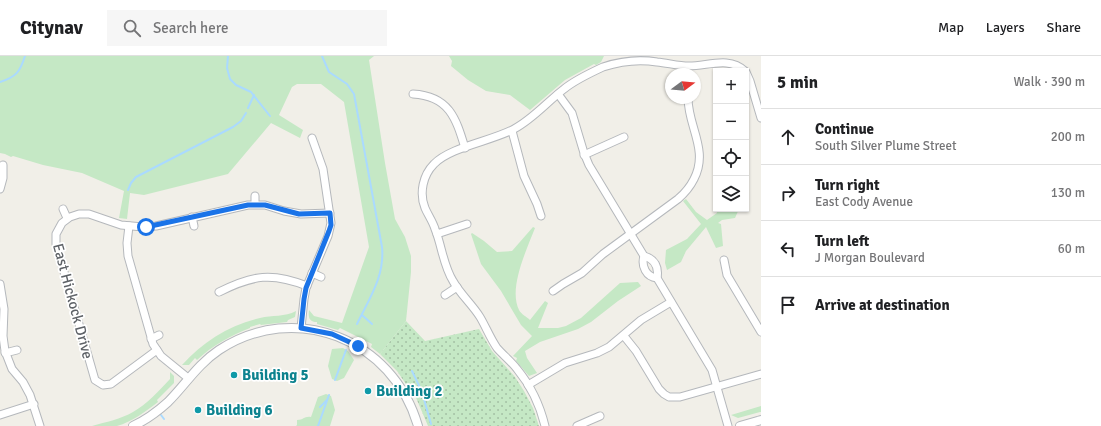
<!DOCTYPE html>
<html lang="en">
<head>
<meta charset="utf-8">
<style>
  :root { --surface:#fff; --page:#f6f6f6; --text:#202124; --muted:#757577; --line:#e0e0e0 }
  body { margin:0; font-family:Signika,sans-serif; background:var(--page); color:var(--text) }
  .controls { position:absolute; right:12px; top:12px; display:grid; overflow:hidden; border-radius:0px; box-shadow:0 1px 3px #0004 }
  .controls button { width:36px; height:36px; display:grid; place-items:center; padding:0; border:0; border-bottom:1px solid var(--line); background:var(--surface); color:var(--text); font:20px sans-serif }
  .compass { position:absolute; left:665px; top:12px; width:36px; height:36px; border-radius:50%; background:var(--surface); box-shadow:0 1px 3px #0004; rotate:74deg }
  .stop { position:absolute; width:12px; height:12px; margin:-9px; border:3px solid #1a73e8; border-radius:50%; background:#fff }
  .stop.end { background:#1a73e8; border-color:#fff; box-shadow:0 1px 4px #0008 }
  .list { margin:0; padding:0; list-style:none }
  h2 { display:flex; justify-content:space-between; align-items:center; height:52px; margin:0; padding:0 16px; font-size:17px }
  h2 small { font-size:13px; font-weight:400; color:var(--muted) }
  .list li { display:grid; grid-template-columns:26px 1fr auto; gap:12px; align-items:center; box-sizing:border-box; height:56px; padding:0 16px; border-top:1px solid var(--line) }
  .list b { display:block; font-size:15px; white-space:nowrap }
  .list p { margin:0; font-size:13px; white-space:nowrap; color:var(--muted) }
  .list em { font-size:13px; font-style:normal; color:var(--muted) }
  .icon { flex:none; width:22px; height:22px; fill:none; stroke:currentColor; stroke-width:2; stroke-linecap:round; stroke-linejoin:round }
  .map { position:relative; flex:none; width:761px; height:370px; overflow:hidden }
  header { display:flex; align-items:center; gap:24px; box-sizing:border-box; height:56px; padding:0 20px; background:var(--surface); border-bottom:1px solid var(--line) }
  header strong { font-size:19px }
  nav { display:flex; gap:22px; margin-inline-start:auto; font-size:14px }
  .search { width:280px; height:36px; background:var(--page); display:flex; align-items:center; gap:10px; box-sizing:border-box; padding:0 14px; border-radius:0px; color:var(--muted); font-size:15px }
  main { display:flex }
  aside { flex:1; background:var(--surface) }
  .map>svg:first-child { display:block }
  .green { fill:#c5e8c5 }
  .park { fill:url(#park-dots) }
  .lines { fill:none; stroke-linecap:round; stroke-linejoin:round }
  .stream { stroke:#aadaff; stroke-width:2 }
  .minor-casing { stroke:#b5b8bc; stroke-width:9 }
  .tertiary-casing { stroke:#b5b8bc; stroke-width:10 }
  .minor { stroke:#fff; stroke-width:7 }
  .tertiary { stroke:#fff; stroke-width:8 }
  .route { stroke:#1a73e8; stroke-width:5 }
  .culture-dot { fill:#0f9aa8; stroke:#fff; stroke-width:1.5 }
  .labels { text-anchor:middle; stroke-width:3.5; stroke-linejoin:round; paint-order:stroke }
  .street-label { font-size:15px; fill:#5f6368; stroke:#fff }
  .culture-label { font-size:15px; font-weight:bold; fill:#0d838f; stroke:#fff; text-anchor:start }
</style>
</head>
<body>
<header>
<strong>Citynav</strong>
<div class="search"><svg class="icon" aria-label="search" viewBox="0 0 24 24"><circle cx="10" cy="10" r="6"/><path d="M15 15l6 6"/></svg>Search here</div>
<nav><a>Map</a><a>Layers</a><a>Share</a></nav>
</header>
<main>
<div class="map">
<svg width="761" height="370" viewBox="0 0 761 370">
  <defs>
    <pattern id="park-dots" width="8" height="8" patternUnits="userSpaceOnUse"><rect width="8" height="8" fill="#c5e8c5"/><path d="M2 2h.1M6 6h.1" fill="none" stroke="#a3c0a4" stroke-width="1.8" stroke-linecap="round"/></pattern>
  </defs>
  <rect width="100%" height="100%" fill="#f1efe8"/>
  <g class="green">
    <path d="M0 0H374L369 4 385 107 395 163 405 181 411 200V216L406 265 380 298 371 291 372 288 340 272 338 274 317 268V266C309 266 308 261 309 254L314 260 342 267 369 191 344 46 321 28H297L292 31 279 59 303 74 300 82 271 67 228 118 144 139 130 137 127 163 119 162 124 135 82 117 43 109 13 100 11 101 5 98 0 97Z"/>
    <path d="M449 0H604L601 6 596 9 594 8 565 24 530 54 510 39 486 35 468 24 451 10 452 5Z"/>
    <path d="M686 143 696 156 707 164 717 157 716 153H739L735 162 722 164 718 167 721 168 723 190 716 192 706 171 686 195 681 206 667 214 665 207 666 194 687 183 701 168 683 145Z"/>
    <path d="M533 171 535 172C527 193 508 232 519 254 521 258 527 261 530 264L545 245 548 247 538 272H558L566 270 581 262 620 227 638 226 641 230 618 245 591 266 578 273 540 286 525 295 527 302 537 317 529 320 516 305 517 302 513 300 532 280 521 269 501 235 481 208 471 178 472 177 484 185 497 196 512 195Z"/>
    <path d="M296 255 295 261 288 264 287 266 261 269 260 268 250 271V272C230 280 213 289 197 304L195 302 189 309H182C203 286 229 269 260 262 272 259 285 261 296 255Z"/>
    <path d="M343 292 348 295 354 304 344 322 337 325 332 323 328 310 332 293Z"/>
    <path d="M170 316 174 320V327L157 344 158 346C146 355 132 366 117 370 110 370 100 370 92 370 106 366 121 363 133 356 147 348 159 335 170 323Z"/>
    <path d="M326 338 331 340 335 354 330 370H281H296L297 369V364C304 364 304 360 311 361L318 341Z"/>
    <path d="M761 350V356H760L738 362 731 359Z"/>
  </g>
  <path class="park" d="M406 265 425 285 479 273 492 295 515 321 524 335 533 352 539 370H428L414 337H412L397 315 380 298Z"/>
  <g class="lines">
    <g class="stream">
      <path d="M228 0 227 12 230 23 236 29 251 36 270 60"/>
      <path d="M322 0 329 16 347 28 354 38 382 191C385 220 369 243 357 268"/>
      <path d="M0 26C16 21 20 16 25 0"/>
      <path d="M248 52 254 39"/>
      <path d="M128 134 131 127 136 121 233 71 241 65 246 57"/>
      <path d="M362 259 372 268"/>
      <path d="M412 315 422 336 431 368"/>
      <path d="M335 324 346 294"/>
      <path d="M320 351 327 344"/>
      <path d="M161 359 164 363"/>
      <path d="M318 370 329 339"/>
    </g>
    <g class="minor-casing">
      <g id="minor">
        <path d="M746 16 750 25 761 62"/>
        <path d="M413 38C449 40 456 62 465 92"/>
        <path d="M558 38 572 57 584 97 589 109 644 200C655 203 659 211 657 222L712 314 728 370"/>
        <path d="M512 75 524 120 537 148 541 160"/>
        <path d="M584 99 624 81"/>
        <path d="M0 133 3 122V109"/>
        <path d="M255 140V148"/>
        <path d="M63 153 67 162"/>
        <path d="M192 161 194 170"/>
        <path d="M129 170 127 187 128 200 153 288 161 300 188 322"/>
        <path d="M437 178 467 168"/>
        <path d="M644 200C641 210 646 221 657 222"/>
        <path d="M724 204 727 219 761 276"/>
        <path d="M312 217 321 221"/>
        <path d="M0 228 4 253 3 280 5 295 12 313 23 326 30 339 40 370"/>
        <path d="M553 235 563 228 582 217 603 198 678 143C685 137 690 131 694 123 709 94 688 71 688 42"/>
        <path d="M219 236C253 219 272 216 307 230"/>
        <path d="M445 239 457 231"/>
        <path d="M301 272 304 243 306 232 328 180 331 167 323 113 312 82"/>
        <path d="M624 280 636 295 659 333 664 338 669 341H680L761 318"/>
        <path d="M151 283 159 279"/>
        <path d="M157 294 111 328 103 329 95 324 56 188V178L62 167 70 161 79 158H89L121 169 143 171 156 170 248 149H265L284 155 301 158 330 157"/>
        <path d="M5 297 17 294"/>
        <path d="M528 329 565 307 597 297 609 291 641 264 671 246"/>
        <path d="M0 359 34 348"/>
        <path d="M545 370C540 349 531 330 517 313 511 305 503 299 497 292 490 282 486 271 480 261 472 248 460 238 453 225 443 209 442 190 435 173 433 166 428 159 425 152 419 137 423 119 434 108 450 91 492 85 514 73 533 63 547 46 564 33 575 24 590 17 603 11 621 5 639 3 657 6 668 7 678 10 689 10 708 10 729 0 745 15"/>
        <path d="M577 370 600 360"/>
      </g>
    </g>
    <g class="tertiary-casing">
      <g id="tertiary">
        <path d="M133 370C146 364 157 356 168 346 185 329 198 308 219 294 295 244 393 283 418 370"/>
        <path d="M740 370 761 364"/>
      </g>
    </g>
    <use href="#minor" class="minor"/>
    <use href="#tertiary" class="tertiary"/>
  </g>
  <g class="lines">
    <path class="route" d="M146 171 248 149H265L299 158 330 157 331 169 329 175 306 232 304 243 301 272 332 278 358 290"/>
  </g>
  <g class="culture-dot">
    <circle cx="234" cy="319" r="4"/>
    <circle cx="368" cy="335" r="4"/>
    <circle cx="198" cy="354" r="4"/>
  </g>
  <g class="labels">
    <g class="street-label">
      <text transform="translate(73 245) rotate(75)" y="5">East Hickock Drive</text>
    </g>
    <g class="culture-label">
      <text x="242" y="324">Building 5</text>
      <text x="376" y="340">Building 2</text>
      <text x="206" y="359">Building 6</text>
    </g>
  </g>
</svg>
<div class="controls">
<button>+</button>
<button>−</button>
<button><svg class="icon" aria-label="locate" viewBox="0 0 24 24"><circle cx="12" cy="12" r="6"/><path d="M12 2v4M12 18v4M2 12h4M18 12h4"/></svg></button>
<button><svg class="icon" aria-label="layers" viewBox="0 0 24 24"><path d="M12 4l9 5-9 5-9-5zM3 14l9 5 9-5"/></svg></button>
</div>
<svg class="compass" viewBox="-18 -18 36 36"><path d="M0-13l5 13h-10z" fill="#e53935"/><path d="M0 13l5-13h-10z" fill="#757577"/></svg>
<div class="stop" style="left:146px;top:171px"></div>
<div class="stop end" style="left:358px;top:290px"></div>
</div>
<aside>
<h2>5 min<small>Walk · 390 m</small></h2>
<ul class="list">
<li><svg class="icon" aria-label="ahead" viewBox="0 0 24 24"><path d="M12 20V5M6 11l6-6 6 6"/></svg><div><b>Continue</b><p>South Silver Plume Street</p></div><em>200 m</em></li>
<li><svg class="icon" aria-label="right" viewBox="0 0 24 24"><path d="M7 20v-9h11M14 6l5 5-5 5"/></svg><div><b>Turn right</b><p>East Cody Avenue</p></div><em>130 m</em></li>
<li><svg class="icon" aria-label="left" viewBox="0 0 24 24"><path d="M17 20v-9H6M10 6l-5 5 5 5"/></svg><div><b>Turn left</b><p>J Morgan Boulevard</p></div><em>60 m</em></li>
<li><svg class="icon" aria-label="arrive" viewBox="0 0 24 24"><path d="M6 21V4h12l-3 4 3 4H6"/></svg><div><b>Arrive at destination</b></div></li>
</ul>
</aside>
</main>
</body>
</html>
